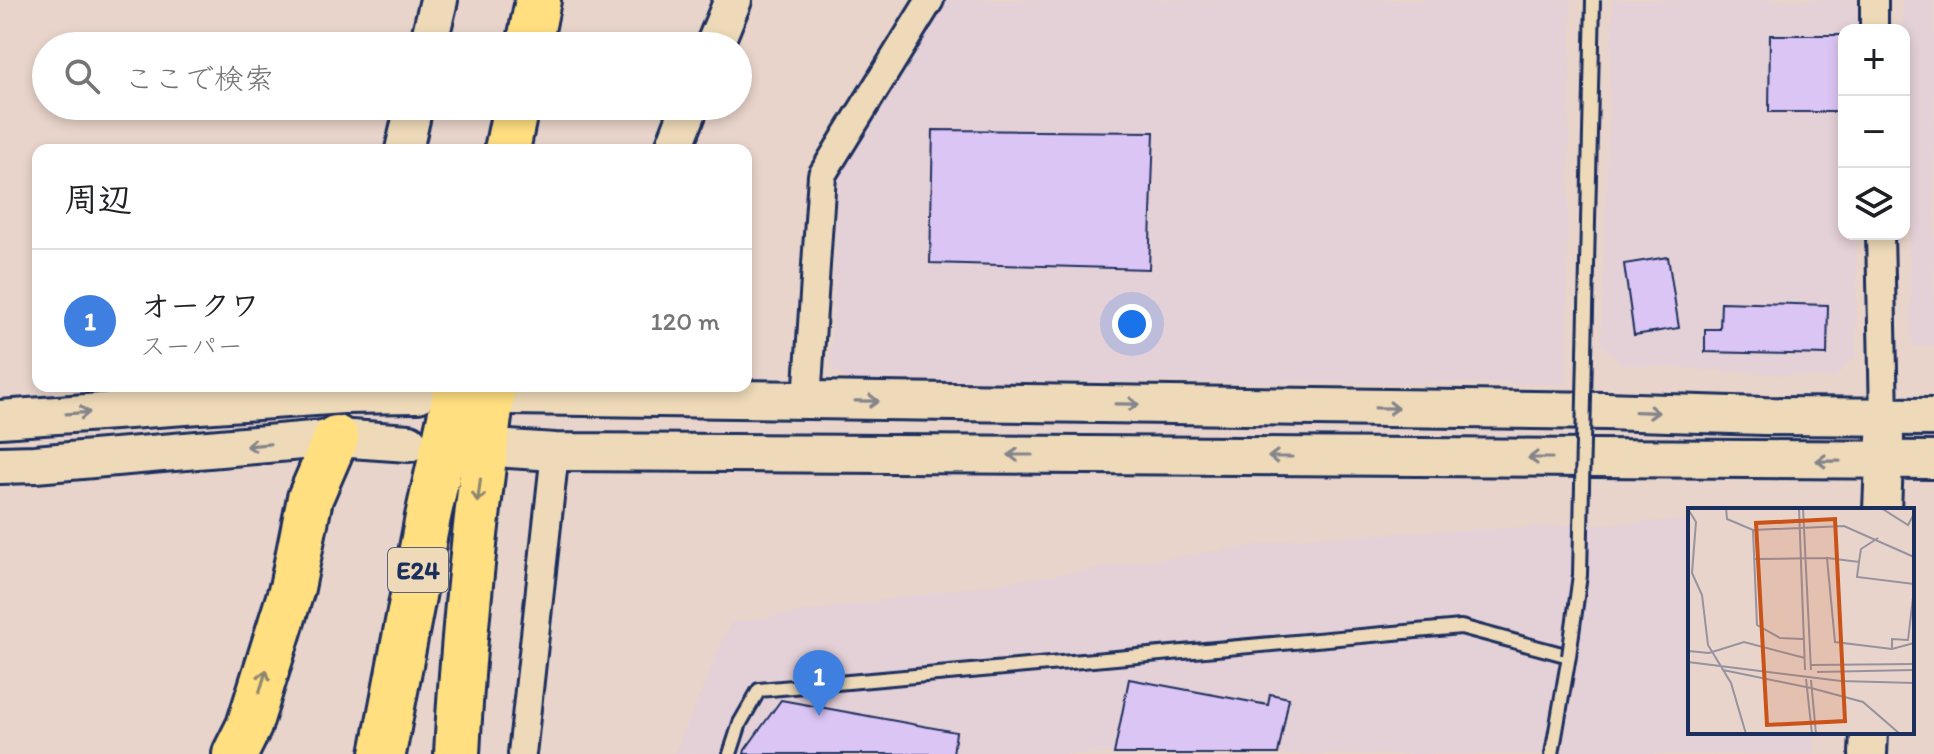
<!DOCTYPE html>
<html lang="ja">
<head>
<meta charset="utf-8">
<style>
  :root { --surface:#fff; --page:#f2f2f2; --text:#202124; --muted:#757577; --line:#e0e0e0; --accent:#0b8043 }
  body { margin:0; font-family:Itim,"Klee One",sans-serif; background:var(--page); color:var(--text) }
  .controls { position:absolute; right:24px; top:24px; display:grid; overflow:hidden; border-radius:16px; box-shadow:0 4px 12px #0003 }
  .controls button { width:72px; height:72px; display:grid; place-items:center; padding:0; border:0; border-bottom:2px solid var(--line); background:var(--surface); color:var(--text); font:40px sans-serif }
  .you { position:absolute; left:1132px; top:324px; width:28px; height:28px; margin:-20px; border:6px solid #fff; border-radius:50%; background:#1a73e8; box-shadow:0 0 0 12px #1a73e833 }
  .badge { display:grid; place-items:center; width:52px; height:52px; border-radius:50%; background:var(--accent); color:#fff; font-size:26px; font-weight:700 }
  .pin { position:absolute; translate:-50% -66px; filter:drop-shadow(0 2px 4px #0008) }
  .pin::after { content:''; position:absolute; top:42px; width:28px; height:24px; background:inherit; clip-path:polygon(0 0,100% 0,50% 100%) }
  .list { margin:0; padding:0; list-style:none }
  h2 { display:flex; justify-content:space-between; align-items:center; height:104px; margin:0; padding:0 32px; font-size:34px }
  h2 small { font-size:26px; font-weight:400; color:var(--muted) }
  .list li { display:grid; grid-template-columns:52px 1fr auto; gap:24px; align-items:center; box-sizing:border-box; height:144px; padding:0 32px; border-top:2px solid var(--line) }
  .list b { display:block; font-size:30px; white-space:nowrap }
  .list p { margin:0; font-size:26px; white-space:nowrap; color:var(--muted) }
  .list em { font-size:26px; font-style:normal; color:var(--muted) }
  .icon { flex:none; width:44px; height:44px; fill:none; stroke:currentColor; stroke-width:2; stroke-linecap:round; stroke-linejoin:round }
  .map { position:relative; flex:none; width:1934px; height:754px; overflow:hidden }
  .search { position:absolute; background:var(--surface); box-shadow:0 4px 12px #0003; left:32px; top:32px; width:720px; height:88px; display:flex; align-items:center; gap:20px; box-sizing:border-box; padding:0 28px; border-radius:44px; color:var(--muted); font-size:30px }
  .panel { position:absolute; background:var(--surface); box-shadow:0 4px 12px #0003; left:32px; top:144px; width:720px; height:248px; border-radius:16px }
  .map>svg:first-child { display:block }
  .built { fill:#e4d0d7 }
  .building { fill:#dbc5f5; stroke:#1b2f5e; stroke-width:2 }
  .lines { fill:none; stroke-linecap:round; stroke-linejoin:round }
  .lane-casing { stroke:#1b2f5e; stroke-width:18 }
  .street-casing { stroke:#1b2f5e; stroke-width:32 }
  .secondary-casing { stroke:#1b2f5e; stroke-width:42 }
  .highway-casing { stroke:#1b2f5e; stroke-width:50 }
  .lane { stroke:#eedab8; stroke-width:12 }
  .street { stroke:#eedab8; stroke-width:26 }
  .secondary { stroke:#eedab8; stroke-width:36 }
  .highway { stroke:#ffdf80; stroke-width:44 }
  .lane-bridge-casing { stroke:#1b2f5e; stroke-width:18; stroke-linecap:butt }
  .lane-bridge { stroke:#eedab8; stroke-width:12 }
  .oneway { stroke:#84848b }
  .oneway2 { stroke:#8d876f }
  .labels { text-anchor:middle; stroke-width:8; stroke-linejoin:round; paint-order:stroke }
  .shield { fill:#eedab8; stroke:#5a6279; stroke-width:2 }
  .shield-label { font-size:26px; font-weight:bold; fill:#1b2f5e }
  .inset-river { fill:none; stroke:#88c2e7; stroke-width:4 }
  .inset-road { fill:none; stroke:#96929f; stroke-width:2 }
  .view { fill:#c95318; fill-opacity:0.15; stroke:#c95318; stroke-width:4 }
  .inset-edge { fill:none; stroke:#1b2f5e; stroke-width:4 }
</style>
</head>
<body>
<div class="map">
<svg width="1934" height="754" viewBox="0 0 1934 754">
  <rect width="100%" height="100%" fill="#e8d4ca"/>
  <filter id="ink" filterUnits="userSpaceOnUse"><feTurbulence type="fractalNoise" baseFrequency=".0125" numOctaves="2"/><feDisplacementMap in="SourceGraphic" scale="16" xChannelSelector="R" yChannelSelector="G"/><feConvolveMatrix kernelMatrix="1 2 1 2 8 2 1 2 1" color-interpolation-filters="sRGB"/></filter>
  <g filter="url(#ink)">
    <g class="built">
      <path d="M945 0H1571L1566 384 848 380 831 366 837 173Z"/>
      <path d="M1613 0H1857V30H1844V234H1856V356L1834 378 1622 364 1601 344Z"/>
      <path d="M1902 0H1934V345L1912 346Z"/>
      <path d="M1690 520V732H1813L1814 754H675L730 623 1312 537Z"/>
    </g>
    <g class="building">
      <path d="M1770 35H1844V112H1769Z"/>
      <path d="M933 130 1154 132 1149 269 930 263Z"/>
      <path d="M1668 257 1679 328 1634 335 1624 264Z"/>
      <path d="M1721 302 1828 305 1827 355 1705 352V329H1720Z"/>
      <path d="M1129 679 1268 705 1270 694 1289 698 1278 754H1114Z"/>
      <path d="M781 700 956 732 953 754H744L745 750Z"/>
    </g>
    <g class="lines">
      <g class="lane-casing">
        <path id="lane" d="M730 754 740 723 759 690 1461 627 1569 656 1552 754"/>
      </g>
      <g class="street-casing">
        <g id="street">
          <path d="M1874 0V30"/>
          <path d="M1880 234 1884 416"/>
          <path d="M807 400 822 175 930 0"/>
          <path d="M522 754 555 452"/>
        </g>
      </g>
      <g class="secondary-casing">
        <g id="secondary">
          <path d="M428 46 439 0"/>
          <path d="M714 46 733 0"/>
          <path d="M404 150 414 106"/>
          <path d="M673 150 690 106"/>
          <path d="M509 396 1605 411 1764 416 1934 417"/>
          <path d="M0 419 343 395 418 394"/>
          <path d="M509 449 555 452 1934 460"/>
          <path d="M0 465 35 464 336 438 409 443"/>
          <path d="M1882 510 1885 438"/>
          <path d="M1868 754 1869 732"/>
        </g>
      </g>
      <g class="highway-casing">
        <g id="highway">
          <path d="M529 46 538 0"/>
          <path d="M507 150 516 106"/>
          <path d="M235 754 249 726 292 588 310 498 336 438"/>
          <path d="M383 754 428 517 457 386"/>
          <path d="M457 754C463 631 477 508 493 386"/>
        </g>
      </g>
      <use href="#lane" class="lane"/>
      <use href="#street" class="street"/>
      <use href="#secondary" class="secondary"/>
      <use href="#highway" class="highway"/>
      <g class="lane-bridge-casing">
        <path id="lane-bridge" d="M1569 656 1580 575 1593 0"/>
      </g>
      <use href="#lane-bridge" class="lane-bridge"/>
    </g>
    <defs><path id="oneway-shaft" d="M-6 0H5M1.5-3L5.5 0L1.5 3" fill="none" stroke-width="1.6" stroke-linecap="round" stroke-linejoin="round" transform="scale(2)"/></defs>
    <g class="oneway">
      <use href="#oneway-shaft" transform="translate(867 401) rotate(1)"/>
      <use href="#oneway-shaft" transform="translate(1127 404) rotate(1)"/>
      <use href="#oneway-shaft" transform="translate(1387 408) rotate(1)"/>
      <use href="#oneway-shaft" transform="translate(1647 412) rotate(2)"/>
      <use href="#oneway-shaft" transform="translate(78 413) rotate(-4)"/>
      <use href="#oneway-shaft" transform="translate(258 445) rotate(175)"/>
      <use href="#oneway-shaft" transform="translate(1020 455) rotate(-180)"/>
      <use href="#oneway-shaft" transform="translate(1280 457) rotate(-180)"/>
      <use href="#oneway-shaft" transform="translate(1540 458) rotate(-180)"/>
      <use href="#oneway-shaft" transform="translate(1828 461) rotate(-179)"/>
    </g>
    <g class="oneway2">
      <use href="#oneway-shaft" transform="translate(479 491) rotate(97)"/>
      <use href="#oneway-shaft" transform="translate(263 681) rotate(-73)"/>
    </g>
  </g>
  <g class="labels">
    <rect class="shield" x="388" y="548" width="60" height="44" rx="6"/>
    <g class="shield-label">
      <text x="418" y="579">E24</text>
    </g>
  </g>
  <g transform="translate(1688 508)">
    <rect width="226" height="226" fill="#e8d4ca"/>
    <path class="inset-river" d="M0 141V182"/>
    <path class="inset-road" d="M38 0 39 11 65 22 156 18 226 49M111 0 117 162M115 0 123 162M193 0 220 17 226 6M0 1 8 14 4 65 14 87 20 137 43 175 58 226M65 22 69 117 92 130 115 131M190 30 173 41 171 54 139 50 147 134 204 141 226 135M66 51 139 50M171 54 169 69 226 76M204 140V131L220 132 226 81M0 143 21 145 56 134 117 150M0 154 153 173 226 175M123 157 226 156M35 162 123 180M129 164 226 162M118 171 124 226M123 172 128 226M123 180 175 194 212 226"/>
    <path class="view" d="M147 11 157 213 79 217 68 15Z"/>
    <rect width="226" height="226" class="inset-edge"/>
  </g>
</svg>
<div class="controls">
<button>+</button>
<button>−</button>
<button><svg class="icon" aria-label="layers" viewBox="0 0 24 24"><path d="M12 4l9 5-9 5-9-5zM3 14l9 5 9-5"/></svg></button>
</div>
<div class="you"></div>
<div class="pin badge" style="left:819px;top:716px;background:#3f7fe0">1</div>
<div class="search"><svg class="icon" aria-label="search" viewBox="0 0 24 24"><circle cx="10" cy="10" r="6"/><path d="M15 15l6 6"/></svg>ここで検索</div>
<section class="panel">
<h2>周辺<small></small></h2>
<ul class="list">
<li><span class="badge" style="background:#3f7fe0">1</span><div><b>オークワ</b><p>スーパー</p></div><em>120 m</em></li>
</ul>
</section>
</div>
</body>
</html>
